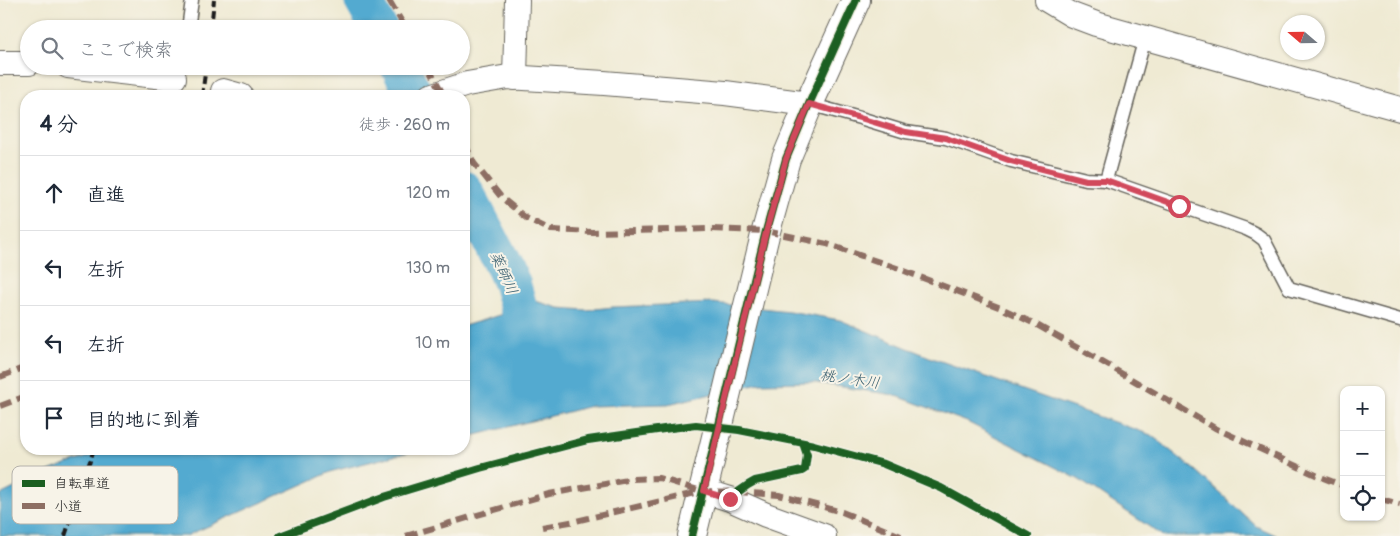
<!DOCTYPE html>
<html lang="ja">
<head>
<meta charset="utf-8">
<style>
  :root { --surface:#fff; --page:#f2f2f3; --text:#1f2937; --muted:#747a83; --line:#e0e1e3 }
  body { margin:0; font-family:Pangolin,"Klee One",sans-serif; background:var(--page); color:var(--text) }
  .controls { position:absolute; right:15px; bottom:15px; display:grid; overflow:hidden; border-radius:10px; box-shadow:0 1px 4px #0004 }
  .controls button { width:45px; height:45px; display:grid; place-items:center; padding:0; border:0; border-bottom:1px solid var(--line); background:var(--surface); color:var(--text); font:25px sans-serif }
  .compass { position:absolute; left:1280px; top:15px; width:45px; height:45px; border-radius:50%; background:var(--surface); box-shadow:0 1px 4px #0004; rotate:290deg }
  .stop { position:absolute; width:15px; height:15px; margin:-11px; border:4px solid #d1495b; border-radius:50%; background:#fff }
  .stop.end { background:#d1495b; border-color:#fff; box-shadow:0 1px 5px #0008 }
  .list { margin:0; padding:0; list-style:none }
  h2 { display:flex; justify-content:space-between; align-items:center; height:65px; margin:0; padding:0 20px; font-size:21px }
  h2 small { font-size:16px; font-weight:400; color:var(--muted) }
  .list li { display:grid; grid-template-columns:32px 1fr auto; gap:15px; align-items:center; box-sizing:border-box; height:75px; padding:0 20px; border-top:1px solid var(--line) }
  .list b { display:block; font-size:19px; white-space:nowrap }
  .list em { font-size:16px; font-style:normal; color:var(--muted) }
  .icon { flex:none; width:28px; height:28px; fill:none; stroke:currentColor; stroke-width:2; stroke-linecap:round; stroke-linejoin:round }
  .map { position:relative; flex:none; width:1400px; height:536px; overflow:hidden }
  .search { position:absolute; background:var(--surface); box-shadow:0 1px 4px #0004; left:20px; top:20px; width:450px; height:55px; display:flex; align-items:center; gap:12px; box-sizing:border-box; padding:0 18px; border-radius:28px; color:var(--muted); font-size:19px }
  .panel { position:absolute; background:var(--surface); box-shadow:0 1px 4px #0004; left:20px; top:90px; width:450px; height:365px; border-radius:20px }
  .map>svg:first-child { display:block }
  .water { fill:#53aad0; stroke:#386376 }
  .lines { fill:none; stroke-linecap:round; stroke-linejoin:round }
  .river { stroke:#53aad0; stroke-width:38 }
  .service-casing { stroke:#66645c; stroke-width:15 }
  .minor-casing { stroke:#66645c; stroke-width:26 }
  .tertiary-casing { stroke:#66645c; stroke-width:30 }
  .service { stroke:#fff; stroke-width:12 }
  .minor { stroke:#fff; stroke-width:24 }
  .tertiary { stroke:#fff; stroke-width:28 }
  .rail { stroke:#1c1c1c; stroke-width:4; stroke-dasharray:8 4; stroke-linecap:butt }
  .quiet { stroke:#8d6e63; stroke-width:6; stroke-dasharray:12 6; stroke-linecap:butt }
  .cycleway-casing { stroke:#f7f3e8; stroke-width:11 }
  .cycleway { stroke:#1b5e20; stroke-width:8 }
  .route { stroke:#d1495b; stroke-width:6 }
  .labels { text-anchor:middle; stroke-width:4; stroke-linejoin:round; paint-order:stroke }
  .water-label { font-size:15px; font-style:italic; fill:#355c6d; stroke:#f7f3e8 }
  .key { fill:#f7f3e8; stroke:#b5b2ab; stroke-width:1 }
  .key-label { font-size:14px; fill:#1c1c1c }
</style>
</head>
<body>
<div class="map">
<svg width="1400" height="536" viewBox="0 0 1400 536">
  <rect width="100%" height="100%" fill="#f7f3e8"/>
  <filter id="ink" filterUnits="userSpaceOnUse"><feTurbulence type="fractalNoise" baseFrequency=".02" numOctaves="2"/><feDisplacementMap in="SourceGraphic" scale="10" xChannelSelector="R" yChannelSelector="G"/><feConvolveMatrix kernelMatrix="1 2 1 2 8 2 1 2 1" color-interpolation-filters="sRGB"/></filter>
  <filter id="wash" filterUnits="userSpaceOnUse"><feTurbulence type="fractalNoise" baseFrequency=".0096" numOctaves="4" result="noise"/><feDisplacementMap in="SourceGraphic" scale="20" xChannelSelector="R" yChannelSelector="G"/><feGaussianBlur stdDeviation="1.12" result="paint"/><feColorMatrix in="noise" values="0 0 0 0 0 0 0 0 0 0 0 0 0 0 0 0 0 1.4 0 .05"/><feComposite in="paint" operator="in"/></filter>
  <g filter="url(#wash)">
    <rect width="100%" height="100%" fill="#efead3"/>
    <g class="water">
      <path d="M513 287 523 288 535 301 559 308 586 310 613 307 713 303 789 311 840 320 932 358 1151 435 1196 471 1256 526 1278 536H1163L1078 479 967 422 894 395 810 382 760 383 668 404 591 406 464 438V326L506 313Z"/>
      <path d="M110 449H422L333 471 186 536H0V495L51 470Z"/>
    </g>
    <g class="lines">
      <g class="river">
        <path d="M363 0 379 29"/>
        <path d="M399 66 415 96"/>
        <path d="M464 190 505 268 512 284 526 335"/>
      </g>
    </g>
  </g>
  <g filter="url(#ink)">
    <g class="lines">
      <g class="service-casing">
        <g id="service">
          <path d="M188 29 192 0"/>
          <path d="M809 104 860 118 906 132 946 138 1011 161 1086 179 1106 180 1246 229 1256 234 1264 240 1289 288 1400 320"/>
          <path d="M1106 180 1145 38"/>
        </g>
      </g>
      <g class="minor-casing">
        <g id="minor">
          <path d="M1047 0 1072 15 1096 24 1400 109"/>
          <path d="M0 63H29"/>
          <path d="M68 66 174 78"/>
          <path d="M515 78 517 0"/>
          <path d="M223 91 241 96"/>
          <path d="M431 96 467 84 508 77 604 83 725 93 809 104"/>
          <path d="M704 491 730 499 766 515 824 536"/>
        </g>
      </g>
      <g class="tertiary-casing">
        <path id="tertiary" d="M692 536 766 231 786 159 809 104 856 0"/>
      </g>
      <use href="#service" class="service"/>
      <use href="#minor" class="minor"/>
      <use href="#tertiary" class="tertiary"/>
      <g class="rail">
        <path d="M211 29 214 0"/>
        <path d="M202 96 206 66"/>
        <path d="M65 536 94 449"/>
      </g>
      <g class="quiet">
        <path d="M389 0 406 29"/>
        <path d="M428 66 444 96"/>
        <path d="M464 142 474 163 501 197 526 218 551 230 593 232 709 229 766 231 827 244 894 267 1001 308 1035 324 1085 352 1215 428 1318 476 1344 486"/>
        <path d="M0 377 26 367"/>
        <path d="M0 406 26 396"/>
        <path d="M1381 499 1400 504"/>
        <path d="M542 527 576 521 704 491 738 492 779 495 842 512 901 536"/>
        <path d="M406 536 549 494 633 479 659 478 701 491"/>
      </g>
      <g class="cycleway-casing">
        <g id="cycleway">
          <path d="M738 492 748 485 755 481 802 471 805 469 807 455 803 443"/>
          <path d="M280 536 384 497 480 468 588 440 671 428 696 425 739 430 814 445 884 464 941 488 1028 536"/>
          <path d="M692 536 766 231 786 159 809 104 856 0"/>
        </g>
      </g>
      <use href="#cycleway" class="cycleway"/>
    </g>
  </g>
  <g class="lines" filter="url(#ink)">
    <path class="route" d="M730 499 704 491 766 232 786 159 809 104 860 118 906 132 946 138 1011 161 1086 180H1106L1179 206"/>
  </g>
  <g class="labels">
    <g class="water-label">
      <text transform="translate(504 273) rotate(66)" y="5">薬師川</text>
      <text transform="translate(850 379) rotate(8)" y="5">桃ノ木川</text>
    </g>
  </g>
  <rect x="12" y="466" width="166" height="58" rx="8" class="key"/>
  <rect x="22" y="480" width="23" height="7" fill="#1b5e20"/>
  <rect x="22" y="503" width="23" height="6" fill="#8d6e63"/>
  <g class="key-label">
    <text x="54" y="488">自転車道</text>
    <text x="54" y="511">小道</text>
  </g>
</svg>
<div class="controls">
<button>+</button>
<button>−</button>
<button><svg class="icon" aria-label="locate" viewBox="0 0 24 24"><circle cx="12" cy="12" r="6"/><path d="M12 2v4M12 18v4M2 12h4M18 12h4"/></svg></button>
</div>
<svg class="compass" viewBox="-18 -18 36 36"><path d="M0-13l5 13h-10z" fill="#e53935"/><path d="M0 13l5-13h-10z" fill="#747a83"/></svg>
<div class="stop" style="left:1179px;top:206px"></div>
<div class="stop end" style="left:730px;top:499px"></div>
<div class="search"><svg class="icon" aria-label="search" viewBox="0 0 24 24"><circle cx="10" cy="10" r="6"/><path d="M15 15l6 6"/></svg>ここで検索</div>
<section class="panel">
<h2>4 分<small>徒歩 · 260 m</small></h2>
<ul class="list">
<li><svg class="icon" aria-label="ahead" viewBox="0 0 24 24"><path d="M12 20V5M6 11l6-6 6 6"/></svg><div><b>直進</b></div><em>120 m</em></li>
<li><svg class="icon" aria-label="left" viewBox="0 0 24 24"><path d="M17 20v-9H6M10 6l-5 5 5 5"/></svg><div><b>左折</b></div><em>130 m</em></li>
<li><svg class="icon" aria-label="left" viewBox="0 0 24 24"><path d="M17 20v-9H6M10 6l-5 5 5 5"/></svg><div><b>左折</b></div><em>10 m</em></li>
<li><svg class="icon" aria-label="arrive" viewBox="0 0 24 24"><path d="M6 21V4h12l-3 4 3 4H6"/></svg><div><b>目的地に到着</b></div></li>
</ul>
</section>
</div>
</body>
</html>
